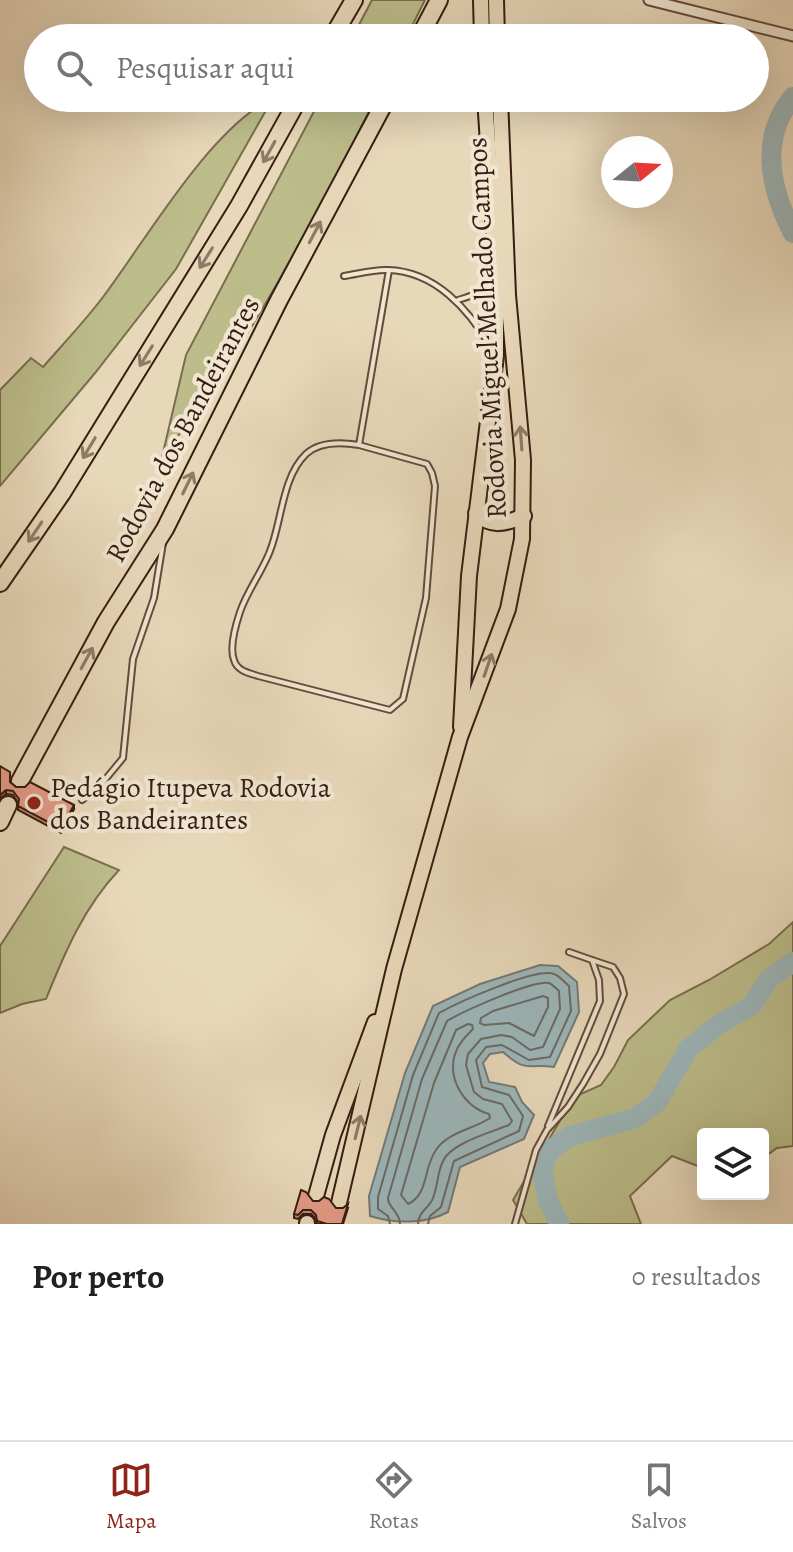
<!DOCTYPE html>
<html lang="pt">
<head>
<meta charset="utf-8">
<style>
  :root { --surface:#fff; --page:#f6f6f6; --text:#202124; --muted:#757577; --line:#e0e0e0; --accent:#8f2418 }
  body { margin:0; font-family:Alegreya,serif; background:var(--page); color:var(--text) }
  .controls { position:absolute; right:24px; bottom:24px; display:grid; overflow:hidden; border-radius:8px; box-shadow:0 8px 32px #0002 }
  .controls button { width:72px; height:72px; display:grid; place-items:center; padding:0; border:0; border-bottom:2px solid var(--line); background:var(--surface); color:var(--text); font:40px sans-serif }
  .compass { position:absolute; left:601px; top:136px; width:72px; height:72px; border-radius:50%; background:var(--surface); box-shadow:0 8px 32px #0002; rotate:72deg }
  .list { margin:0; padding:0; list-style:none }
  h2 { display:flex; justify-content:space-between; align-items:center; height:104px; margin:0; padding:0 32px; font-size:34px }
  h2 small { font-size:26px; font-weight:400; color:var(--muted) }
  .icon { flex:none; width:44px; height:44px; fill:none; stroke:currentColor; stroke-width:2; stroke-linecap:round; stroke-linejoin:round }
  .map { position:relative; flex:none; width:793px; height:1224px; overflow:hidden }
  .search { position:absolute; background:var(--surface); box-shadow:0 8px 32px #0002; left:24px; right:24px; top:24px; height:88px; display:flex; align-items:center; gap:20px; box-sizing:border-box; padding:0 28px; border-radius:44px; color:var(--muted); font-size:30px }
  .sheet { height:216px; background:var(--surface) }
  nav { display:flex; justify-content:space-around; align-items:center; box-sizing:border-box; height:112px; border-top:2px solid var(--line); background:var(--surface); font-size:22px; color:var(--muted) }
  nav a { display:grid; justify-items:center; gap:4px }
  nav .on { color:var(--accent) }
  .map>svg:first-child { display:block }
  .green { fill:#bcbd8b; stroke:#7a6d4e; stroke-width:2 }
  .water { fill:#9cb7bb; stroke:#747977; stroke-width:2 }
  .lines { fill:none; stroke-linecap:round; stroke-linejoin:round }
  .shore { stroke:#6a6a66; stroke-width:2 }
  .river { stroke:#9cb7bb; stroke-width:20 }
  .service-casing { stroke:#644c3c; stroke-width:8 }
  .minor-casing { stroke:#644c3c; stroke-width:13 }
  .trunk-casing { stroke:#381d12; stroke-width:18 }
  .motorway-casing { stroke:#381d12; stroke-width:20 }
  .service { stroke:#f0e6d2; stroke-width:4 }
  .minor { stroke:#f0e6d2; stroke-width:9 }
  .trunk { stroke:#e8d8ba; stroke-width:14 }
  .motorway { stroke:#e8d8ba; stroke-width:16 }
  .wall { fill:#c28473; stroke:#381d12; stroke-width:2 }
  .shaded-wall { fill:#9e6c5e; stroke:#381d12; stroke-width:2 }
  .building { fill:#e29a86; stroke:#381d12; stroke-width:2 }
  .oneway { stroke:#907a66 }
  .poi-dot { fill:#8f2418; stroke:#f0e6d2; stroke-width:3 }
  .labels { text-anchor:middle; stroke-width:8; stroke-linejoin:round; paint-order:stroke }
  .street-label { font-size:28px; fill:#381d12; stroke:#f0e6d2 }
  .poi-label { font-size:28px; fill:#381d12; stroke:#f0e6d2; text-anchor:start }
</style>
</head>
<body>
<div class="map">
<svg width="793" height="1224" viewBox="0 0 793 1224">
  <rect width="100%" height="100%" fill="#e8d8ba"/>
  <filter id="stains"><feTurbulence type="fractalNoise" baseFrequency=".0025" numOctaves="4"/><feColorMatrix values="0 0 0 0 .2 0 0 0 0 .09 0 0 0 0 .02 0 0 0 .5 -.17"/></filter>
  <radialGradient id="worn" r=".72"><stop offset=".6" stop-color="#630" stop-opacity="0"/><stop offset="1" stop-color="#630" stop-opacity=".3"/></radialGradient>
  <g class="green">
    <path d="M372 0H425L406 38H352Z"/>
    <path d="M273 98 176 269 95 373 0 486V390L31 358 43 367C63 344 85 321 103 297 146 240 210 128 273 98Z"/>
    <path d="M321 98H376C313 222 248 347 162 457L186 355Z"/>
    <path d="M64 847 119 870C84 907 65 952 46 999L22 1004 0 1013V946Z"/>
    <path d="M793 922V1146L777 1148 763 1158V1134H703V1168L672 1156 630 1196 641 1224H527L513 1200 574 1097 601 1085 614 1067 628 1040 670 1000 709 980 769 944Z"/>
  </g>
  <path class="water" d="M540 965 558 966 577 982 579 1012 554 1067C527 1063 528 1074 503 1052L490 1054 483 1063 489 1082 515 1087 522 1102 534 1115 524 1139 460 1167 448 1212C426 1224 395 1224 370 1216L369 1196 405 1073 433 1006 480 984Z"/>
  <g class="lines">
    <g class="shore">
      <path d="M543 996 548 998V1007L534 1036 509 1023 484 1025 480 1023 481 1018 493 1011Z"/>
      <path d="M468 1024 472 1025 473 1029C466 1036 458 1044 455 1054 447 1080 465 1107 489 1114L490 1118C474 1129 448 1132 436 1150 423 1168 429 1194 408 1204L401 1195 434 1083 456 1030Z"/>
      <path d="M390 1224 388 1216 378 1209V1197L413 1075 439 1013C457 1003 536 967 554 974 560 976 565 983 569 986L571 1011 550 1057 529 1060 502 1045 486 1047 476 1060 482 1087 509 1095 523 1116 519 1131 454 1161 441 1207 430 1216 428 1224"/>
      <path d="M400 1224C400 1212 388 1208 388 1198L422 1079 447 1021C462 1012 534 979 549 983 553 985 556 988 559 991L560 1009 543 1047 530 1050 512 1037 501 1035 481 1039 468 1054 466 1065 474 1092 483 1099 502 1104 512 1121 509 1125C492 1132 451 1143 443 1161 437 1173 438 1186 433 1198 429 1209 419 1210 418 1224"/>
    </g>
    <g class="river">
      <path d="M793 97C759 138 770 189 793 233"/>
      <path d="M559 1224 548 1200 542 1171 549 1151 570 1136 636 1118 657 1102 689 1048 718 1025 752 1005 769 979 793 962"/>
    </g>
    <g class="service-casing">
      <g id="service">
        <path d="M344 276C358 274 374 269 388 270 435 271 469 310 490 346"/>
        <path d="M458 300C474 295 484 293 491 277"/>
        <path d="M359 445C341 442 320 441 306 454 282 477 282 521 270 551 262 572 247 591 240 612 236 624 229 647 234 660 237 671 249 673 258 676L390 710 403 699 426 598 435 486 432 473 427 464 359 445 389 270"/>
        <path d="M82 800 99 787 123 758 133 659 154 598 163 543"/>
        <path d="M548 1126 600 1001 599 980 592 960 569 952"/>
        <path d="M515 1224 536 1150 547 1130 568 1107 583 1084 600 1054 624 994 620 978 613 967 592 960"/>
      </g>
    </g>
    <g class="minor-casing">
      <path id="minor" d="M649 0 793 36"/>
    </g>
    <g class="trunk-casing">
      <g id="trunk">
        <path d="M481 0 482 38"/>
        <path d="M496 0 497 38"/>
        <path d="M476 513C491 528 505 524 524 516"/>
        <path d="M461 727 469 576 496 356V263L485 98"/>
        <path d="M316 1196 333 1135 375 1022"/>
        <path d="M339 1203 394 969 460 737 508 609 522 539 523 460 508 295 500 98"/>
        <path d="M307 1224V1223"/>
      </g>
    </g>
    <g class="motorway-casing">
      <g id="motorway">
        <path d="M332 38 354 0"/>
        <path d="M419 38 439 0"/>
        <path d="M0 583 62 493 239 206 299 98"/>
        <path d="M20 781 106 622 165 529 279 300 387 98"/>
        <path d="M0 822 8 805"/>
      </g>
    </g>
    <use href="#service" class="service"/>
    <use href="#minor" class="minor"/>
    <use href="#trunk" class="trunk"/>
    <use href="#motorway" class="motorway"/>
  </g>
  <g class="wall">
    <path d="M10 782 16 787 74 809 61 833 18 810V803L13 795 6 794 0 799Z"/>
    <path d="M313 1201 336 1208H348L343 1224H317L316 1219 311 1214H303L298 1219 294 1218V1214Z"/>
  </g>
  <g class="shaded-wall">
    <path d="M6 790V794L0 799V795Z"/>
    <path d="M74 805V809L61 833V829Z"/>
  </g>
  <g class="building">
    <path d="M0 766 10 772V782L16 787H25L30 782 74 805 61 829 18 806 19 799 13 791 6 790 0 795Z"/>
    <path d="M301 1190 306 1192 313 1201H319L324 1197 329 1199 336 1208H343L348 1204 342 1224H327L317 1221 316 1215 311 1210H303L298 1215 294 1214Z"/>
  </g>
  <defs><path id="oneway-shaft" d="M-6 0H5M1.5-3L5.5 0L1.5 3" fill="none" stroke-width="1.6" stroke-linecap="round" stroke-linejoin="round" transform="scale(2)"/></defs>
  <g class="oneway">
    <use href="#oneway-shaft" transform="translate(269 152) rotate(119)"/>
    <use href="#oneway-shaft" transform="translate(315 232) rotate(-62)"/>
    <use href="#oneway-shaft" transform="translate(206 258) rotate(122)"/>
    <use href="#oneway-shaft" transform="translate(146 356) rotate(122)"/>
    <use href="#oneway-shaft" transform="translate(521 438) rotate(-94)"/>
    <use href="#oneway-shaft" transform="translate(89 448) rotate(121)"/>
    <use href="#oneway-shaft" transform="translate(188 483) rotate(-64)"/>
    <use href="#oneway-shaft" transform="translate(35 532) rotate(124)"/>
    <use href="#oneway-shaft" transform="translate(87 658) rotate(-61)"/>
    <use href="#oneway-shaft" transform="translate(488 665) rotate(-71)"/>
    <use href="#oneway-shaft" transform="translate(358 1127) rotate(-76)"/>
  </g>
  <circle class="poi-dot" cx="34" cy="803" r="8"/>
  <g class="labels">
    <g class="street-label">
      <text transform="translate(486 328) rotate(-93)" y="10">Rodovia Miguel Melhado Campos</text>
      <text transform="translate(182 429) rotate(-62)" y="10">Rodovia dos Bandeirantes</text>
    </g>
    <g class="poi-label">
      <text x="50" y="797">Pedágio Itupeva Rodovia<tspan x="50" dy="32">dos Bandeirantes</tspan></text>
    </g>
  </g>
  <rect width="100%" height="100%" filter="url(#stains)"/>
  <rect width="100%" height="100%" fill="url(#worn)"/>
</svg>
<div class="controls">
<button><svg class="icon" aria-label="layers" viewBox="0 0 24 24"><path d="M12 4l9 5-9 5-9-5zM3 14l9 5 9-5"/></svg></button>
</div>
<svg class="compass" viewBox="-18 -18 36 36"><path d="M0-13l5 13h-10z" fill="#e53935"/><path d="M0 13l5-13h-10z" fill="#757577"/></svg>
<div class="search"><svg class="icon" aria-label="search" viewBox="0 0 24 24"><circle cx="10" cy="10" r="6"/><path d="M15 15l6 6"/></svg>Pesquisar aqui</div>
</div>
<section class="sheet">
<h2>Por perto<small>0 resultados</small></h2>
<ul class="list">
</ul>
</section>
<nav>
<a class="on"><svg class="icon" aria-label="map" viewBox="0 0 24 24"><path d="M3 6l6-2 6 2 6-2v14l-6 2-6-2-6 2zM9 4v14M15 6v14"/></svg>Mapa</a>
<a><svg class="icon" aria-label="directions" viewBox="0 0 24 24"><path d="M12 3l9 9-9 9-9-9zM9 14v-3h6M13 9l2 2-2 2"/></svg>Rotas</a>
<a><svg class="icon" aria-label="saved" viewBox="0 0 24 24"><path d="M7 4h10v16l-5-4-5 4z"/></svg>Salvos</a>
</nav>
</body>
</html>
